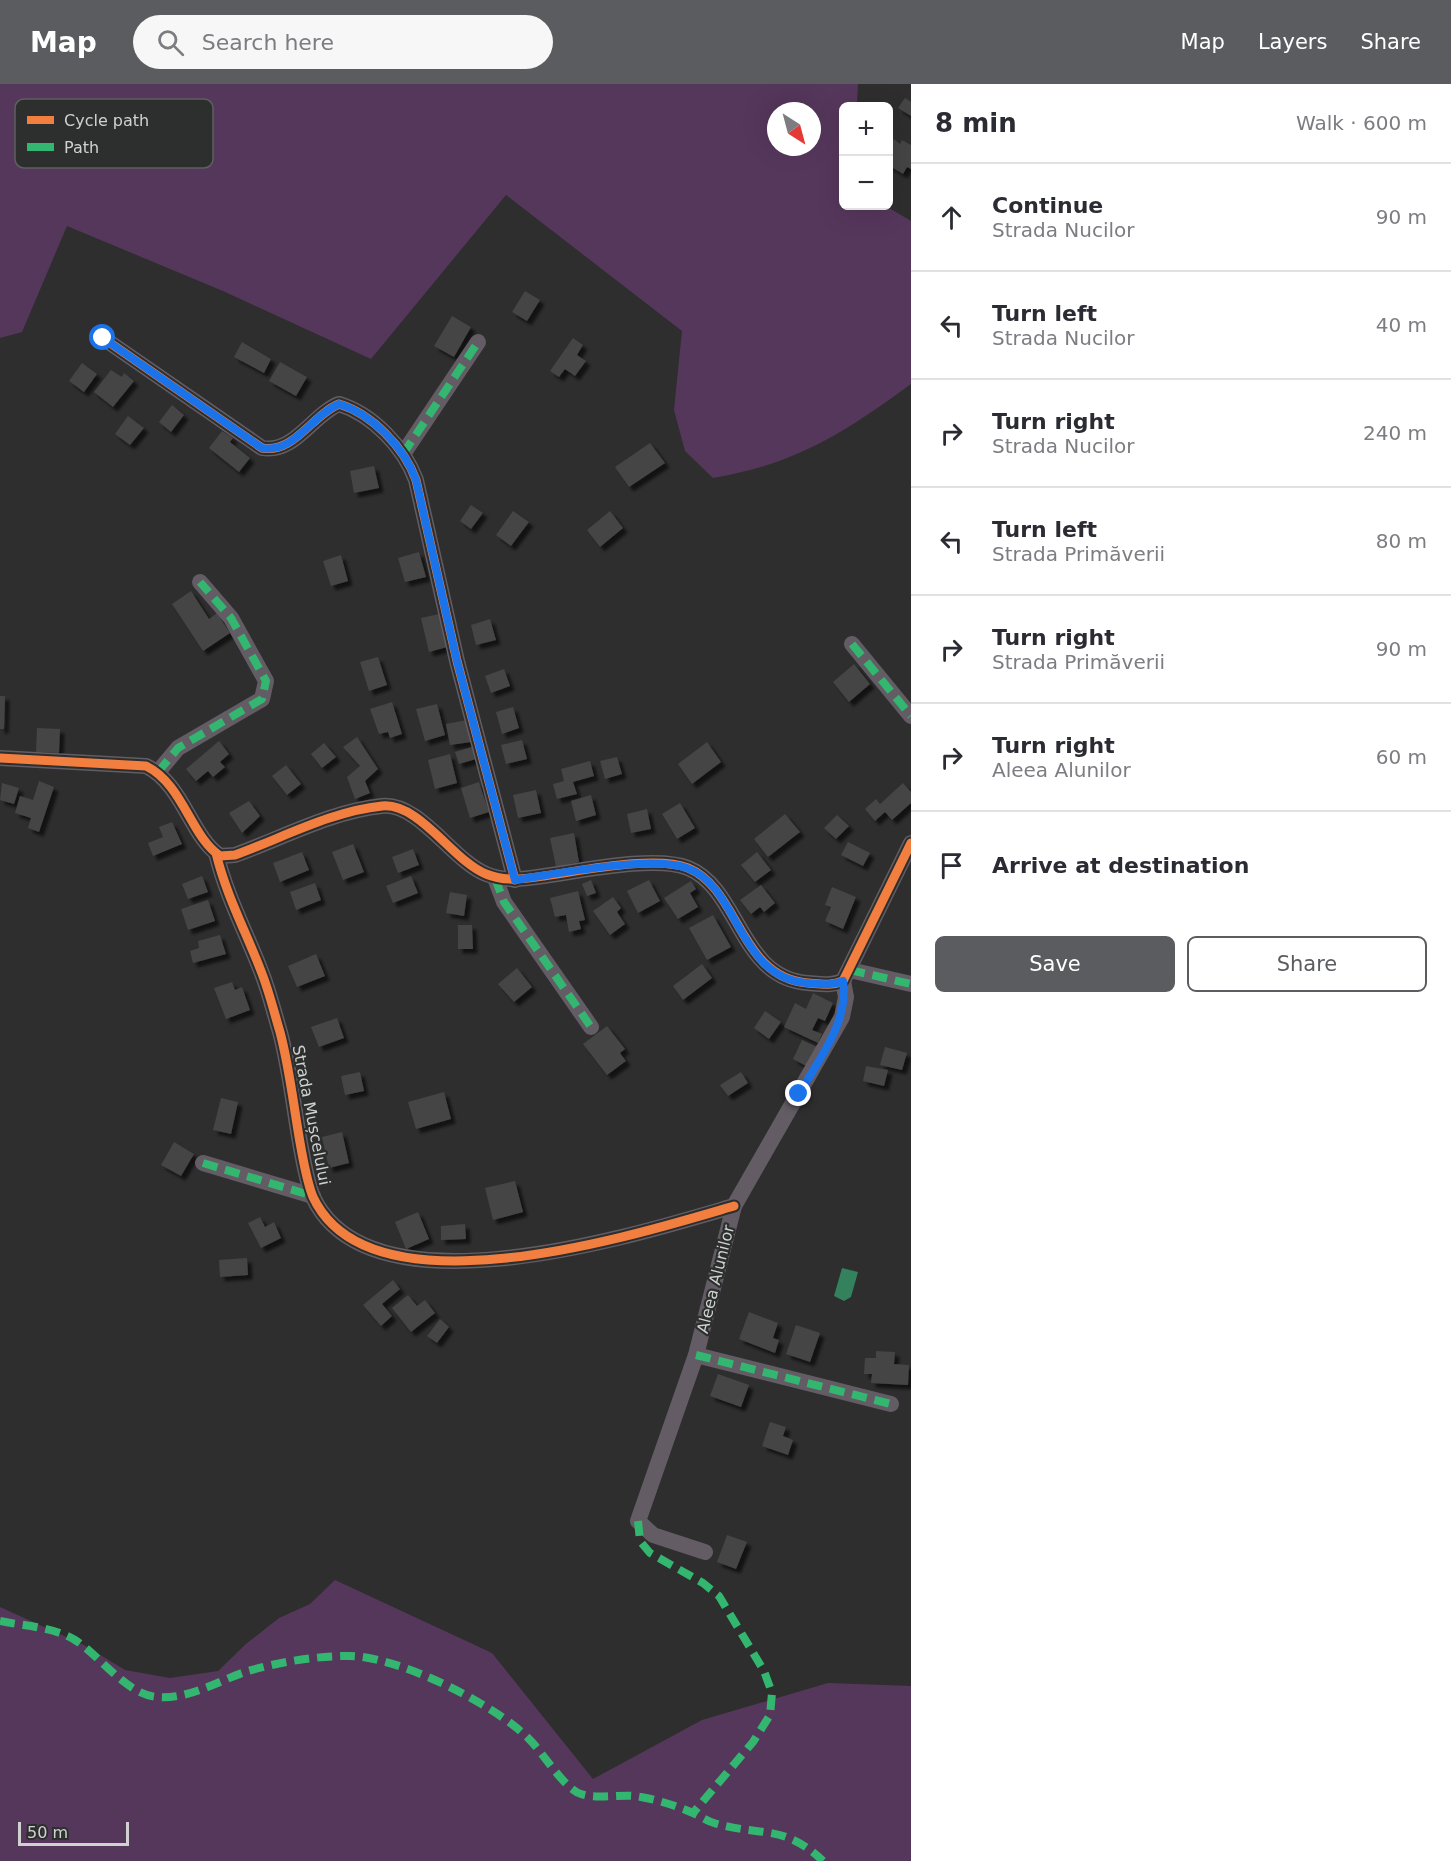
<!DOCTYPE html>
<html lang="en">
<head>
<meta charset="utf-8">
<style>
  :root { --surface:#fff; --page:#f7f7f7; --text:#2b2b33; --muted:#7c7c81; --line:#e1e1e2; --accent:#5b5c60 }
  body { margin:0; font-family:"DejaVu Sans",sans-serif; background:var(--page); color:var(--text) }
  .controls { position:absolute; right:18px; top:18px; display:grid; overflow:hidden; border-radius:9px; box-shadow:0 6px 24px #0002 }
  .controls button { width:54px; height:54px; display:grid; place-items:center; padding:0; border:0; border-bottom:2px solid var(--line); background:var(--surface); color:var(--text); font:30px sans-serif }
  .compass { position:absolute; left:767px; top:18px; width:54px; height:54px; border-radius:50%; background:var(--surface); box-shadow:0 6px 24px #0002; rotate:144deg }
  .scale { position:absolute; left:18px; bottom:15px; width:111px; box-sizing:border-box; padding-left:6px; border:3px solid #cfd2d0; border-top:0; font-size:16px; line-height:21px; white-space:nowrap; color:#cfd2d0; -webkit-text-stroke:4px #2c2f2d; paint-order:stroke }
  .stop { position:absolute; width:18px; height:18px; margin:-14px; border:4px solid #1a73e8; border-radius:50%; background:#fff }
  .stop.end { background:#1a73e8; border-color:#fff; box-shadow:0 2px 6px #0008 }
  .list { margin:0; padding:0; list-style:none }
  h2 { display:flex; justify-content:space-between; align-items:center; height:78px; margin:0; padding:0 24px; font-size:26px }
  h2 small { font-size:20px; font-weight:400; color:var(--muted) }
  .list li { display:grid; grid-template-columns:39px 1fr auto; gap:18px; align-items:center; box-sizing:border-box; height:108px; padding:0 24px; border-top:2px solid var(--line) }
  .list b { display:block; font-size:22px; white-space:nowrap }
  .list p { margin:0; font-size:20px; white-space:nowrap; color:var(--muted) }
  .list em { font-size:20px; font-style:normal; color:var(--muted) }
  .actions { display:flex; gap:12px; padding:18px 24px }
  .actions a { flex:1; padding:14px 0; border:2px solid var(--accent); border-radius:9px; text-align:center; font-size:21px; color:var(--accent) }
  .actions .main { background:var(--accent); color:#fff }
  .icon { flex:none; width:33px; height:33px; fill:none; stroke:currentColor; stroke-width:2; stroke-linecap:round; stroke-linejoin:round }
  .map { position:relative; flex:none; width:911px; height:1777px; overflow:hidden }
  header { display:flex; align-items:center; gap:36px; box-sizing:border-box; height:84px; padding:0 30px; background:var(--accent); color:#fff }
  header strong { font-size:28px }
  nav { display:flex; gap:33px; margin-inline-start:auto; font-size:21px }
  .search { width:420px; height:54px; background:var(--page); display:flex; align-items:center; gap:15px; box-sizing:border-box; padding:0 21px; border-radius:33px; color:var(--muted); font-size:22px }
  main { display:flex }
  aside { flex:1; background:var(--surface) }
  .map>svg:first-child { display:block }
  .green { fill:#56375c; fill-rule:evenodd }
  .water { fill:#33815d }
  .building { fill:#444544; filter:url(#shadow) }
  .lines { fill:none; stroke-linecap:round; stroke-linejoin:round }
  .minor { stroke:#635c65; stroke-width:16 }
  .quiet { stroke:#33b770; stroke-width:8; stroke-dasharray:15 8; stroke-linecap:butt }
  .cycleway-casing { stroke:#2c2f2d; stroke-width:13 }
  .cycleway { stroke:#f27e40; stroke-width:9 }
  .route { stroke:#1a73e8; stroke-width:8 }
  .labels { text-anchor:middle; stroke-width:4.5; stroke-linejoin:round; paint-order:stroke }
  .street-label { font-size:16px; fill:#cfd2d0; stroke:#2c2f2d }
  .key { fill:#2c2f2d; stroke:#5d605e; stroke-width:1.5 }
  .key-label { font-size:16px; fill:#cfd2d0 }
</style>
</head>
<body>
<header>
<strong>Map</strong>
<div class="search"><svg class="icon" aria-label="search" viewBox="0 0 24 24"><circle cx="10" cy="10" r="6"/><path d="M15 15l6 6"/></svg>Search here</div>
<nav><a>Map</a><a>Layers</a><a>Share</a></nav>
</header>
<main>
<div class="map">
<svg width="911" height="1777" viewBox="0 0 911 1777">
  <defs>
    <filter id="shadow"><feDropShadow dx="4.5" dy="4.5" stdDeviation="1.5" flood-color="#0009"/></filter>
  </defs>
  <rect width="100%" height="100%" fill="#2d2e2d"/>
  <g class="green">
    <path d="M0 0H858L857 22H844V122H886L911 137V300C844 349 796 380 713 394L685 367 674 326 682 247 506 111 371 275 223 207 67 142 22 248 0 254ZM776 27H812V63H776Z"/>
    <path d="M335 1496 492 1569 593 1695 702 1636 828 1599 911 1602V1777H0V1523L84 1561 125 1586 170 1594 218 1587 246 1560 279 1534 310 1520Z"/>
  </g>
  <path class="water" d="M842 1184 858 1188 851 1213 844 1217 834 1212Z"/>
  <g class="building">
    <path d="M905 14 911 18V32L898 24Z"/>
    <path d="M894 55 900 60 902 56 911 61V85L907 83 903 90 888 81V64Z"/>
    <path d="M525 207 540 216 527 237 512 228Z"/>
    <path d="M452 232 471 243 454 273 434 262Z"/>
    <path d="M573 254 583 261 577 271 586 277 575 292 565 285 559 293 550 287Z"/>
    <path d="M242 258 271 275 264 289 234 273Z"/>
    <path d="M280 278 307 293 296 312 269 297Z"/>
    <path d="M82 279 97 290 84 308 69 297Z"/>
    <path d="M111 286 122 293 124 289 134 297 113 323 94 308Z"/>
    <path d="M172 321 184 331 171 348 159 338Z"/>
    <path d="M128 332 144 344 130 361 115 350Z"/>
    <path d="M222 347 233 354 230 358 250 374 239 388 209 364Z"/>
    <path d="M650 359 665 379 629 403 615 383Z"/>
    <path d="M374 382 379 404 354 409 350 387Z"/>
    <path d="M471 421 483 429 471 445 460 437Z"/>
    <path d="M513 427 529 438 511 462 496 451Z"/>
    <path d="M610 427 623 444 600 463 587 446Z"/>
    <path d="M419 468 426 493 405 498 398 474Z"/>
    <path d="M341 471 348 497 331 502 323 477Z"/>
    <path d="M191 507 209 535 217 529 230 549 203 567 172 520Z"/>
    <path d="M439 530 447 563 429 568 421 534Z"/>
    <path d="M490 535 496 556 476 561 471 541Z"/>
    <path d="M378 573 387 601 369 607 360 578Z"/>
    <path d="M854 580 870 600 849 618 833 598Z"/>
    <path d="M504 585 510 602 491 609 485 592Z"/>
    <path d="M0 612H5L4 645H0Z"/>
    <path d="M392 618 402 650 390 654 388 648 379 650 370 625Z"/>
    <path d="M437 620 445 651 425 657 416 625Z"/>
    <path d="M513 623 519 644 502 650 496 628Z"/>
    <path d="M467 636 471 658 450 661 446 640Z"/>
    <path d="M37 644 60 645 59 669 36 668Z"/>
    <path d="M357 653 378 685 365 697 370 709 355 715 347 693 360 682 343 663Z"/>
    <path d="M522 656 527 675 506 680 501 661Z"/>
    <path d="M219 657 229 670 220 678 225 683 213 693 208 687 196 697 186 685Z"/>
    <path d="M707 658 721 678 692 700 678 680Z"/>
    <path d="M324 659 336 673 322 684 311 670Z"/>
    <path d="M472 663 476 675 459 680 455 668Z"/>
    <path d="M450 670 457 699 435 705 428 676Z"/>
    <path d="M617 673 622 690 605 695 600 677Z"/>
    <path d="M590 677 594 692 573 698 577 710 557 715 553 700 564 697 561 685Z"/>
    <path d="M286 681 301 700 287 711 272 692Z"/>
    <path d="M39 697 54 703 39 748 28 744 31 734 15 729 20 712 33 716Z"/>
    <path d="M479 698 489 728 470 734 461 704Z"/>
    <path d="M2 699 19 704 14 720 0 716Z"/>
    <path d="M903 699 911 708V719L892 736 885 728 875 737 865 725 876 715 880 720Z"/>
    <path d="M536 706 541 729 518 734 513 711Z"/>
    <path d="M591 711 596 731 576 737 571 717Z"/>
    <path d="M249 717 260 732 242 749 229 729Z"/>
    <path d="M680 719 695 744 677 755 662 730Z"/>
    <path d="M647 725 651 745 631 749 627 730Z"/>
    <path d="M785 730 800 748 768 773 754 755Z"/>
    <path d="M837 731 849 742 836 755 824 744Z"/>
    <path d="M172 738 182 760 153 772 148 759 163 753 159 743Z"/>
    <path d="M574 749 579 778 556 783 550 754Z"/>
    <path d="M848 758 870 769 863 782 841 771Z"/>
    <path d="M353 760 364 788 343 796 332 768Z"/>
    <path d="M413 765 419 781 398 789 392 773Z"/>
    <path d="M302 768 309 786 280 798 273 779Z"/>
    <path d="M757 768 771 786 755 798 741 781Z"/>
    <path d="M202 792 208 808 188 815 182 800Z"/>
    <path d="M411 792 418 809 393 819 386 802Z"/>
    <path d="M591 796 596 809 587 812 582 800Z"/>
    <path d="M649 796 660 817 638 829 627 807Z"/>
    <path d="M691 797 696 805 690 809 698 823 678 835 664 814Z"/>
    <path d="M315 799 321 816 296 826 290 808Z"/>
    <path d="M761 801 775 819 764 828 760 823 751 830 740 816Z"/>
    <path d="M832 803 856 813 843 845 825 837 831 823 825 821Z"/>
    <path d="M578 807 585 836 579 837 581 845 569 848 566 831 555 833 550 814Z"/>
    <path d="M450 808 467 811 464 832 446 829Z"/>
    <path d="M613 813 621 824 617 828 625 840 610 851 593 827Z"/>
    <path d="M208 816 215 837 188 846 181 825Z"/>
    <path d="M713 831 731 863 707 876 689 844Z"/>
    <path d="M458 841H472L473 865H458Z"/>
    <path d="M220 851 226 870 193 879 190 867 199 864 198 857Z"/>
    <path d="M316 870 325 892 297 903 288 882Z"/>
    <path d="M702 880 712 894 683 916 673 902Z"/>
    <path d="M517 884 532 903 514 918 498 900Z"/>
    <path d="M232 898 235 906 242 903 250 926 226 935 214 904Z"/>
    <path d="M813 909 833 919 825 937 818 934 812 946 822 950 818 959 784 943 795 919 806 925Z"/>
    <path d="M765 927 781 938 769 955 754 944Z"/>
    <path d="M337 934 344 954 319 963 311 943Z"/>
    <path d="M607 942 625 965 620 969 626 977 607 991 583 960Z"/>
    <path d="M802 956 817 963 808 983 793 975Z"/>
    <path d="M885 963 907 969 902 986 880 981Z"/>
    <path d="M866 982 888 986 884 1002 863 997Z"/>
    <path d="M360 988 364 1007 345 1011 341 992Z"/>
    <path d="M741 988 748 999 728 1012 720 1001Z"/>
    <path d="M444 1008 451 1035 416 1045 408 1018Z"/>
    <path d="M221 1014 238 1018 231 1050 213 1046Z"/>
    <path d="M342 1048 349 1079 329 1084 322 1053Z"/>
    <path d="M174 1058 194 1070 181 1092 161 1081Z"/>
    <path d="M515 1097 523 1128 493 1136 485 1104Z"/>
    <path d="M418 1128 429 1155 406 1165 395 1138Z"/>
    <path d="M260 1133 265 1143 274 1138 281 1154 261 1164 248 1139Z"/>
    <path d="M465 1140 466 1155 441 1156V1142Z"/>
    <path d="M247 1174 248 1191 220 1193 219 1176Z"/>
    <path d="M393 1196 400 1205 382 1220 392 1232 381 1242 363 1221Z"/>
    <path d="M408 1211 417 1222 425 1216 435 1229 411 1248 392 1224Z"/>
    <path d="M749 1228 778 1239 773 1254 779 1256 775 1269 739 1255Z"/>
    <path d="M440 1235 449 1243 437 1259 427 1252Z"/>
    <path d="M796 1241 820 1249 810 1278 786 1270Z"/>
    <path d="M876 1267 895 1268 894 1280 909 1281 908 1301 871 1299 872 1290H864L865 1274H876Z"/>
    <path d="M718 1290 749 1301 741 1323 710 1312Z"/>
    <path d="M770 1338 786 1343 783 1352 793 1356 788 1371 762 1362Z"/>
    <path d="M727 1451 747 1458 736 1485 717 1478Z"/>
  </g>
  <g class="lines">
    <g class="minor">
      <path d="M103 254 262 364C294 370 312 331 339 320 372 330 404 363 416 396L457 577 515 796"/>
      <path d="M403 370 478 258"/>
      <path d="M852 560 911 632"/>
      <path d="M0 674 146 682C183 700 191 753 220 772L235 771C282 754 332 727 382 722 419 718 453 777 486 790 505 798 524 795 544 792 581 787 655 771 688 784 740 805 739 894 808 899 821 900 831 902 843 897L911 759"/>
      <path d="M158 688 178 664 262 615 266 597 231 534 200 498"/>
      <path d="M216 769C226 811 246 848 261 887 269 907 274 928 280 948 290 986 294 1026 301 1064 304 1080 307 1098 313 1113 370 1235 638 1150 734 1122"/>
      <path d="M495 794 504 818 591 943"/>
      <path d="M850 886 911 900"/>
      <path d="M203 1079 313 1112"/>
      <path d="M696 1271 891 1320"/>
      <path d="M705 1468 653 1451 638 1437 696 1271 734 1122 842 933 846 913 843 897"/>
    </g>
    <g class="quiet">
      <path d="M403 370 478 258"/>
      <path d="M852 560 911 632"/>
      <path d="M158 688 178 664 262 615 266 597 231 534 200 498"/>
      <path d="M495 794 504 818 591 943"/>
      <path d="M850 886 911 900"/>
      <path d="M203 1079 313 1112"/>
      <path d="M696 1271 891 1320"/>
      <path d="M638 1437 640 1457 650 1469 703 1499 719 1512 764 1587 772 1609 770 1631 753 1658 693 1729"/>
      <path d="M0 1537C24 1542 54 1543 75 1556 99 1571 127 1611 157 1613 188 1616 220 1596 248 1587 279 1578 316 1572 348 1572 396 1571 494 1620 528 1654 542 1667 564 1705 581 1710 599 1716 622 1709 641 1713 658 1716 677 1722 693 1729 700 1732 707 1737 714 1739 760 1753 783 1739 823 1777"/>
    </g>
    <g class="cycleway-casing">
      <g id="cycleway">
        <path d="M103 254 262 364C294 370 312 331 339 320 372 330 404 363 416 396L457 577 515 796"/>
        <path d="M0 674 146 682C183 700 191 753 220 772L235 771C282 754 332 727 382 722 419 718 453 777 486 790 505 798 524 795 544 792 581 787 655 771 688 784 740 805 739 894 808 899 821 900 831 902 843 897L911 759"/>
        <path d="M216 769C226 811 246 848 261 887 269 907 274 928 280 948 290 986 294 1026 301 1064 304 1080 307 1098 313 1113 370 1235 638 1150 734 1122"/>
      </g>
    </g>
    <use href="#cycleway" class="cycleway"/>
  </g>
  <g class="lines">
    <path class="route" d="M103 254 262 364C294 370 312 331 339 320 372 330 404 363 416 396L457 577 515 796C557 790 650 771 687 784 739 802 738 894 807 899 820 900 831 902 843 897 849 938 819 975 799 1010"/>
  </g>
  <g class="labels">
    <g class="street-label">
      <text transform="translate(312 1031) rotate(79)" y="6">Strada Mușcelului</text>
      <text transform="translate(715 1195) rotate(-76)" y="6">Aleea Alunilor</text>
    </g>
  </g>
  <rect x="15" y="15" width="198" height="69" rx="9" class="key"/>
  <rect x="27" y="32" width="27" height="8" fill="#f27e40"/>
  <rect x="27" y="59" width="27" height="8" fill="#33b770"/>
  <g class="key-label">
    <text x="64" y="42">Cycle path</text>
    <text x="64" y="69">Path</text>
  </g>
</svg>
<div class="controls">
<button>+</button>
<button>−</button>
</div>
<svg class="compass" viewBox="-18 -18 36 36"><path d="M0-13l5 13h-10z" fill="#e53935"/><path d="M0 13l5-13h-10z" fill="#7c7c81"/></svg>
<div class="scale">50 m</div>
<div class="stop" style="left:103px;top:254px"></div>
<div class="stop end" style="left:799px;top:1010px"></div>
</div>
<aside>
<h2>8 min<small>Walk · 600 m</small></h2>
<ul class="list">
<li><svg class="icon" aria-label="ahead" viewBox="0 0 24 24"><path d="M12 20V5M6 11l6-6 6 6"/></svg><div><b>Continue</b><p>Strada Nucilor</p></div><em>90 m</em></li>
<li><svg class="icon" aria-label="left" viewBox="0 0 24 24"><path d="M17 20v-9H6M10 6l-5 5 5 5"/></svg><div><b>Turn left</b><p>Strada Nucilor</p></div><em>40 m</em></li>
<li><svg class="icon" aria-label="right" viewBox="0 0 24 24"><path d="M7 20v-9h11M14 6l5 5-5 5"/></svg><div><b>Turn right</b><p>Strada Nucilor</p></div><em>240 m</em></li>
<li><svg class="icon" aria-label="left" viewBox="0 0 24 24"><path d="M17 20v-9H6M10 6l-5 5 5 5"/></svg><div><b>Turn left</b><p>Strada Primăverii</p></div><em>80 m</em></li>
<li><svg class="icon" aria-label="right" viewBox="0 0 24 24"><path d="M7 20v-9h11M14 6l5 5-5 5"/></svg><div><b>Turn right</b><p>Strada Primăverii</p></div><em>90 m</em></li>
<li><svg class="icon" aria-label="right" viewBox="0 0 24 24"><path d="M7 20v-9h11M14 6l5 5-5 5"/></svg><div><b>Turn right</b><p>Aleea Alunilor</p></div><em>60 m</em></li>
<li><svg class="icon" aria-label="arrive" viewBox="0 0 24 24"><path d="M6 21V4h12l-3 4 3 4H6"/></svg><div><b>Arrive at destination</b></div></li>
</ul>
<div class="actions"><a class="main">Save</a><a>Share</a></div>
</aside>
</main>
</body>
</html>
